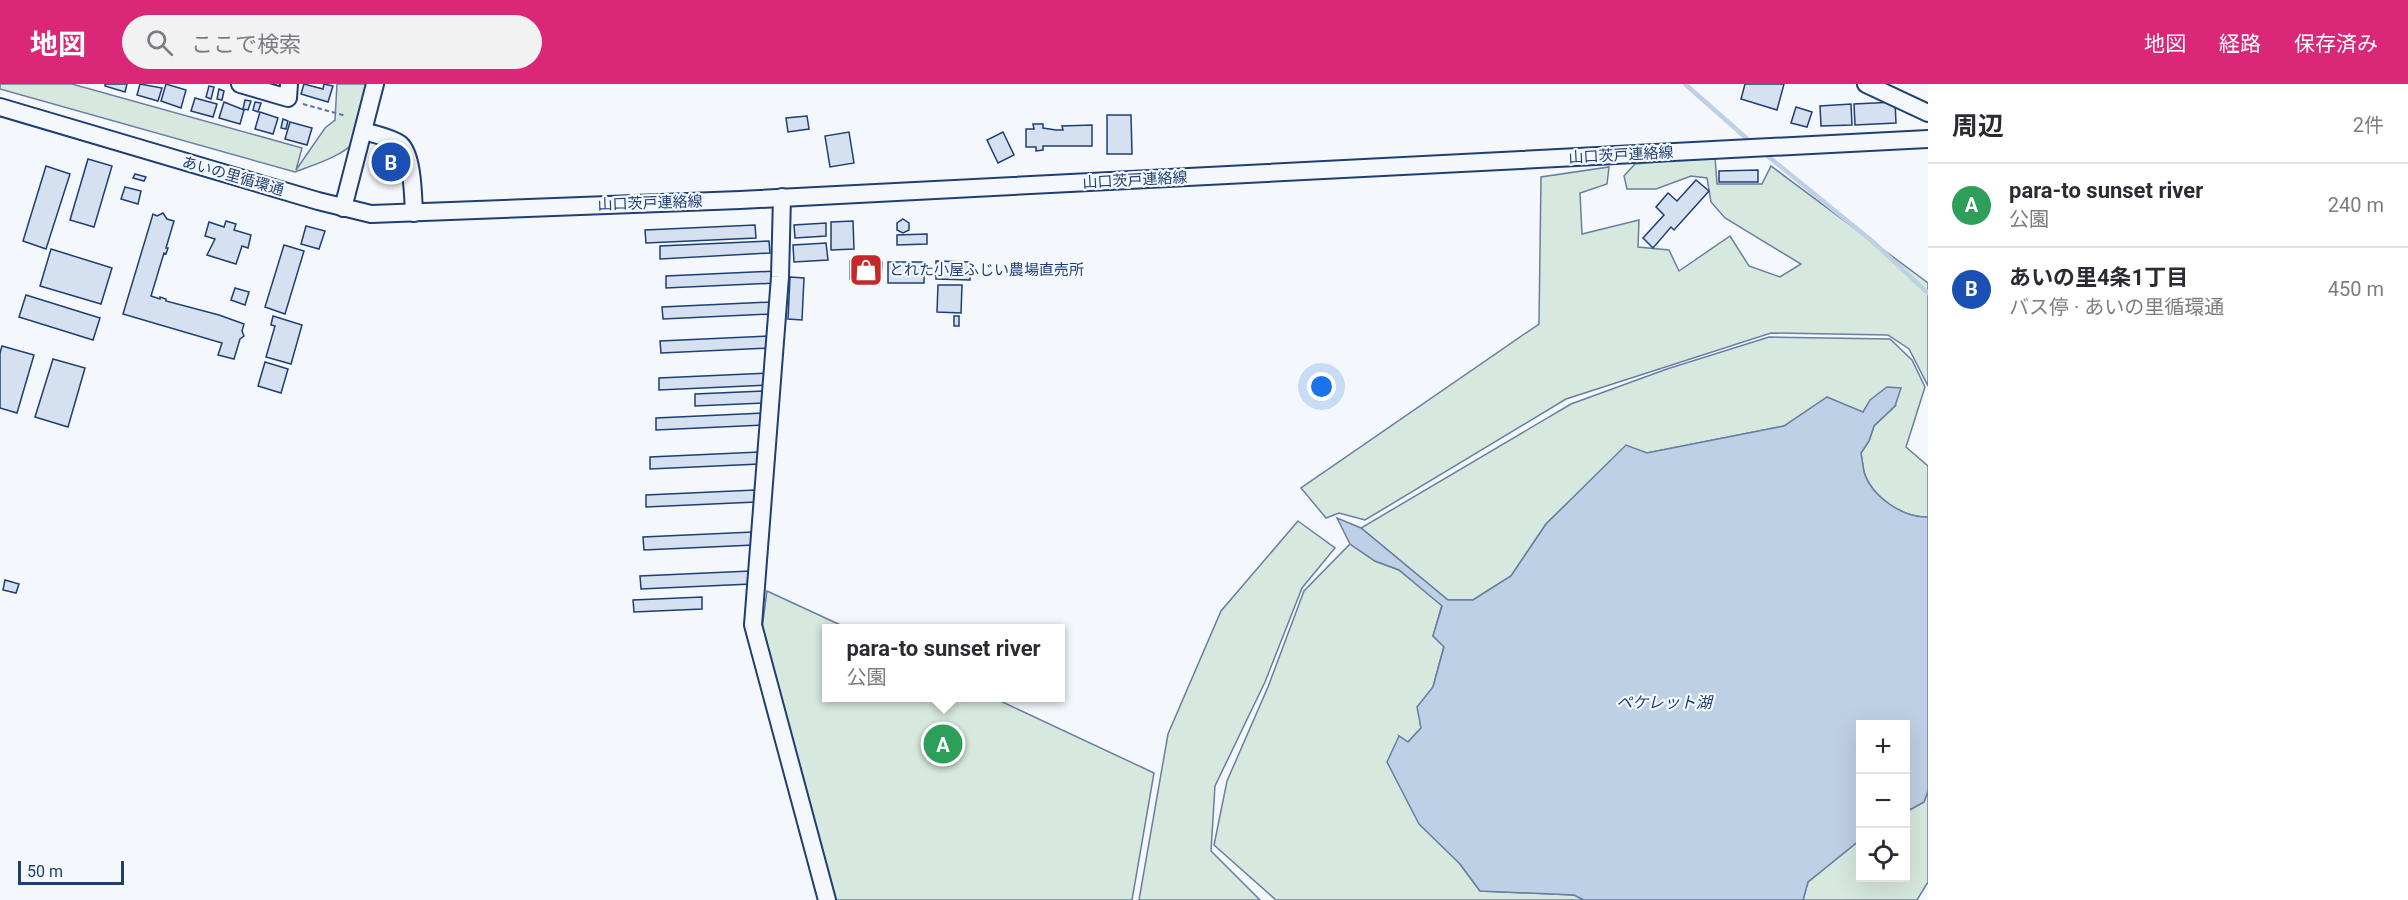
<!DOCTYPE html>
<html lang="ja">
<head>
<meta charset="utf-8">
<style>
  :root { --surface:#fff; --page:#f2f2f3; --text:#2b2b33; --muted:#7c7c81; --line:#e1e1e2; --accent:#db2777 }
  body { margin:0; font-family:Roboto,"Noto Sans JP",sans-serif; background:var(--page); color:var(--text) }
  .controls { position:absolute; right:18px; bottom:18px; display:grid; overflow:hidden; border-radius:0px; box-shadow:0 6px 24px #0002 }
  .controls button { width:54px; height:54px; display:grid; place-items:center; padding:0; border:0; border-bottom:2px solid var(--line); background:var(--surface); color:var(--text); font:30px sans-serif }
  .scale { position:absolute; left:18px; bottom:15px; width:106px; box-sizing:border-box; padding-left:6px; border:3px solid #1d3f73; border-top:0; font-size:16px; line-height:21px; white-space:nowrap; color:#1d3f73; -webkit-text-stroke:4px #f4f7fb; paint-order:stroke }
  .you { position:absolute; left:1322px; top:303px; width:21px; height:21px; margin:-15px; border:4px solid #fff; border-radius:50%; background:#1a73e8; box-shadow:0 0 0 9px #1a73e833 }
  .badge { display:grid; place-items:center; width:39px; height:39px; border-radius:50%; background:var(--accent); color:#fff; font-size:20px; font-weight:700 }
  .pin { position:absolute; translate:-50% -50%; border:3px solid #fff; box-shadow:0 2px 6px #0006 }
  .popup { position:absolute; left:822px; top:540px; width:243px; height:78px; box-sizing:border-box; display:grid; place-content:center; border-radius:0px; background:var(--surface); filter:drop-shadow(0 2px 4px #0005); font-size:20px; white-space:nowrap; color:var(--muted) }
  .popup b { font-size:22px; color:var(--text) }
  .popup::after { content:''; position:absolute; left:50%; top:100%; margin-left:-12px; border:12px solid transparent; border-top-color:var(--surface) }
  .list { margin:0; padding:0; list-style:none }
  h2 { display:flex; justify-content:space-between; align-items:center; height:78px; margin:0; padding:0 24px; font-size:26px }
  h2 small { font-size:20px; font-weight:400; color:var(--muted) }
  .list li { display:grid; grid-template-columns:39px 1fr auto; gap:18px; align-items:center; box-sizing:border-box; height:84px; padding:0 24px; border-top:2px solid var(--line) }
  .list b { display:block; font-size:22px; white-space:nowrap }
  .list p { margin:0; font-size:20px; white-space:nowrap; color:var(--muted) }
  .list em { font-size:20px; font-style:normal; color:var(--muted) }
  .icon { flex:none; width:33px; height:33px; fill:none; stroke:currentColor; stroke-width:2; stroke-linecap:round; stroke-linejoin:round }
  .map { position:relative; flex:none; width:1928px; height:816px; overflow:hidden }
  header { display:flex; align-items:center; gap:36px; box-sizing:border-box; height:84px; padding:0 30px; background:var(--accent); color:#fff }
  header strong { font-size:28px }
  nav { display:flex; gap:33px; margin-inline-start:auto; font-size:21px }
  .search { width:420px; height:54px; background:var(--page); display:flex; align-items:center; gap:15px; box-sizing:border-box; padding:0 21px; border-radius:33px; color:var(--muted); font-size:22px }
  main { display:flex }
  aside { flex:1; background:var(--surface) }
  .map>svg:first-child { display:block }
  .green { fill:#d7e8df; stroke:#687fa3; stroke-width:1.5 }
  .water { fill:#bed0e5; stroke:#687fa3; stroke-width:1.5 }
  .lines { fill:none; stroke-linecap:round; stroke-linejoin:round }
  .stream { stroke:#bed0e5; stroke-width:4.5 }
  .building { fill:#d5e0f0; stroke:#1d3f73; stroke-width:1.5 }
  .minor-casing { stroke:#1d3f73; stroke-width:20 }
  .path { stroke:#5e769c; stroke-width:2; stroke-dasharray:4.5 3; stroke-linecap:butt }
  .minor { stroke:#f4f7fb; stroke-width:16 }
  .labels { text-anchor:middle; stroke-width:4.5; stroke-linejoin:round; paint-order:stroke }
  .street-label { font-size:15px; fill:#1d3f73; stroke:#f4f7fb }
  .poi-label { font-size:15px; fill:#1d3f73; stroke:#f4f7fb; text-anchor:start }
  .water-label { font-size:16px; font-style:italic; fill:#1d3f73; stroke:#f4f7fb }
</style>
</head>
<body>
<header>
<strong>地図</strong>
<div class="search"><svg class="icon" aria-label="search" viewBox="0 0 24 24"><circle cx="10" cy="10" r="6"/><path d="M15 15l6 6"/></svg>ここで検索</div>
<nav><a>地図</a><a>経路</a><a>保存済み</a></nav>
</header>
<main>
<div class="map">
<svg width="1928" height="816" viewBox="0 0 1928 816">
  <rect width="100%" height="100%" fill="#f4f7fb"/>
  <g class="green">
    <path d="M0 0H72L302 64 296 86 325 44 335 36 337 0H367C365 11 358 52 353 59 343 72 310 82 295 88L0 5Z"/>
    <path d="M1715 73 1717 100H1762L1771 82 1928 199V302L1909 265 1888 251 1771 249 1566 315 1365 436 1339 429 1326 434 1301 404 1539 240 1541 93 1609 83 1607 100 1580 109 1582 150 1639 136 1638 163 1669 166 1679 187 1730 152 1749 182 1780 193 1801 180 1725 134 1711 118 1707 94 1691 92 1656 105H1627L1624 92 1635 80Z"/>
    <path d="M1769 253 1890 255 1912 276 1925 303 1906 363 1928 382V433C1903 434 1872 413 1864 388 1863 382 1862 375 1861 369L1869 357 1874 342 1895 322 1864 329 1827 313 1784 342 1647 369 1626 362 1546 440 1511 492 1473 516H1448L1361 444 1571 320 1667 285Z"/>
    <path d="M1298 437 1335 464 1302 504 1265 598 1215 702 1211 767 1260 816H1139L1168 650 1221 527Z"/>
    <path d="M1350 460 1375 477 1399 486 1442 521 1433 552 1444 562 1433 603 1418 623 1421 644 1408 658 1399 652 1460 780 1480 807 1574 811 1584 816H1276L1214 761 1227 697 1268 603 1304 507Z"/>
    <path d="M767 507 847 544H826V614H994L1154 689 1132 816H834L762 545Z"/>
    <path d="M1928 707V798L1917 816H1803L1808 798 1860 756V794H1906V728L1924 718Z"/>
  </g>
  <path class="water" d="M1887 303 1901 304 1895 322 1874 342 1869 357 1861 369C1862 375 1863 382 1864 388 1872 413 1903 434 1928 433V707L1924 718 1906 728V640H1860V756L1808 798 1803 816H1584L1574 811 1480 807 1460 780 1419 740 1387 678 1399 652 1408 658 1421 644 1417 623 1433 603 1444 563 1433 552 1442 522 1399 486 1375 477 1350 460 1337 434 1361 444 1448 516H1473L1511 492 1546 440 1626 361 1647 369 1784 342 1827 313 1863 328 1870 316Z"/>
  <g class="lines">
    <g class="stream">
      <path d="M1685 0 1753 60"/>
      <path d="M1764 69 1872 157 1928 209"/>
    </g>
  </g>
  <g class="building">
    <path d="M105 0H127L125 8 105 2Z"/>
    <path d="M140 0 162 4 158 17 137 11Z"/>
    <path d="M166 0 186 6 181 24 161 17Z"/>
    <path d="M304 0 323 5 324 0 333 2 328 18 301 10Z"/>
    <path d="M1745 0H1784L1777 26 1741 15Z"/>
    <path d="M209 2 214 3 211 15 206 13Z"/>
    <path d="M219 5 224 7 222 16 217 15Z"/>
    <path d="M195 14 217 20 213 33 191 27Z"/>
    <path d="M245 16 251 17 248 26 243 25Z"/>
    <path d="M224 18 244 26 240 40 219 34Z"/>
    <path d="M255 18 261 19 258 28 253 26Z"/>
    <path d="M1895 18 1896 39 1855 41 1854 20Z"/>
    <path d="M1851 20 1852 41 1821 42 1820 22Z"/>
    <path d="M1796 23 1812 28 1807 43 1791 39Z"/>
    <path d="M260 28 278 34 273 50 255 45Z"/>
    <path d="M1107 31H1131L1132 70H1107Z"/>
    <path d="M807 32 809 45 788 48 786 34Z"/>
    <path d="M283 35 288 37 286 45 281 44Z"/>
    <path d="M290 38 312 44 307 61 285 55Z"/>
    <path d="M1033 40H1043V44L1056 46H1063L1062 42 1092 41V62H1043V66L1036 67V63H1026V45H1034Z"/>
    <path d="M849 48 854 79 830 83 825 52Z"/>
    <path d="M1003 48 1014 71 998 79 987 56Z"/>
    <path d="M88 75 112 82 94 143 70 136Z"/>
    <path d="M46 82 70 90 46 165 23 157Z"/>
    <path d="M1758 86V98H1719V87Z"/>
    <path d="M135 90 146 93 144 97 133 94Z"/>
    <path d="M1696 96 1709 107 1674 146 1671 143 1653 164 1643 154 1664 131 1656 123 1668 109 1677 117Z"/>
    <path d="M125 103 141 107 138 120 121 115Z"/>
    <path d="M163 129 167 135 174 137 166 164H168L166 170 164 169 151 212 160 215V213L166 215V217L219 231 244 240 242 247 244 252 240 255 234 275 218 271 222 259 123 230 153 130 157 132Z"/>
    <path d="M903 135 909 139V146L903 149 897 146V139Z"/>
    <path d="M226 137 236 140 234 146 251 151 248 164 242 162 236 180 207 171 215 155 205 152 209 138 224 143Z"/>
    <path d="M853 137 854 165 831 166V138Z"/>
    <path d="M826 139V152L795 154 794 141Z"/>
    <path d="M755 141 756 154 646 159 645 146Z"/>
    <path d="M306 142 325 147 319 165 301 160Z"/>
    <path d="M927 150V160L897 161V151Z"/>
    <path d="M769 157 770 169 660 175V162Z"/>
    <path d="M826 159 828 176 794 178 793 161Z"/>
    <path d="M284 161 304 167 285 230 265 223Z"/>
    <path d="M51 165 112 184 101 220 40 202Z"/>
    <path d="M850 177 882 178 881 196 850 195Z"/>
    <path d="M936 177 970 178V196L936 195Z"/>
    <rect x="888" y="178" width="36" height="21"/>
    <path d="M776 187V199L666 204V192Z"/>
    <path d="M790 193 804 194 802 236 788 235Z"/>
    <path d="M938 201H962L961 229 937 228Z"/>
    <path d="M235 204 249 208 245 221 231 216Z"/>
    <path d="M26 211 100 234 93 256 19 233Z"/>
    <path d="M772 218V230L663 235 662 223Z"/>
    <path d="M273 232 302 241 291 280 266 273 275 242 271 241Z"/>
    <rect x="954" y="232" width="5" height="10"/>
    <path d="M770 252 771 264 661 269 660 257Z"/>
    <path d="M2 262 34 271 17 329 0 324V269Z"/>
    <path d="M53 275 85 284 68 343 35 333Z"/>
    <path d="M265 278 288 285 281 309 258 302Z"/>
    <path d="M768 289 769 301 659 306V294Z"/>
    <path d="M764 307V319L695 322V310Z"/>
    <path d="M765 329 766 341 656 346V334Z"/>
    <path d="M759 368 760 380 650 385V373Z"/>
    <path d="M755 406 756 418 646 423V411Z"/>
    <path d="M753 448 754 461 644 466 643 453Z"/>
    <path d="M750 487 751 500 641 505 640 492Z"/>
    <path d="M5 496 19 500 16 509 3 506Z"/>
    <path d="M702 513V525L634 528 633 516Z"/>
  </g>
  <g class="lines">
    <g class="minor-casing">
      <g id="minor">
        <path d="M240 0 288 14 289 0"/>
        <path d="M1866 0 1928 29"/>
        <path d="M0 23 318 117 371 130 740 116 1928 55"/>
        <path d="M364 47C376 51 390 53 400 60 413 71 413 112 414 129"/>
        <path d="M782 113 780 193 753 541 827 816"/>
        <path d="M343 124 375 0"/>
      </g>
    </g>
    <path class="path" d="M303 20 346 32"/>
    <use href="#minor" class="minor"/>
  </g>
  <defs>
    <g id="shop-square" transform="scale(1.725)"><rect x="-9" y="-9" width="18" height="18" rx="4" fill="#c62828" stroke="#f4f7fb"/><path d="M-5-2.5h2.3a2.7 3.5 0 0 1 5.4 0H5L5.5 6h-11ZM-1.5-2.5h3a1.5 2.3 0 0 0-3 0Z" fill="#fff"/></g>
  </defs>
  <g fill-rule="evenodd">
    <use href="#shop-square" x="866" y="186"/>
  </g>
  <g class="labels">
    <g class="street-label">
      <text transform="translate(1621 71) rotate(-3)" y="5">山口茨戸連絡線</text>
      <text transform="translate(233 92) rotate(16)" y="5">あいの里循環通</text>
      <text transform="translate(1135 96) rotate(-3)" y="5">山口茨戸連絡線</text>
      <text transform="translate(650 119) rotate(-2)" y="5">山口茨戸連絡線</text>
    </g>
    <g class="poi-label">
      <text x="889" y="191">とれた小屋ふじい農場直売所</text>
    </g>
    <g class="water-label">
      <text x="1664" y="624">ペケレット湖</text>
    </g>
  </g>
</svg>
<div class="controls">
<button>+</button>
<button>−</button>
<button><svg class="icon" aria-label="locate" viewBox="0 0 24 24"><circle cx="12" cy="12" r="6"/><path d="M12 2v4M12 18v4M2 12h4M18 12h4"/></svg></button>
</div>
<div class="scale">50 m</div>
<div class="you"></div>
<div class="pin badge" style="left:943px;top:660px;background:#2e9e5b">A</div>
<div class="popup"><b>para-to sunset river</b>公園</div>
<div class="pin badge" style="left:391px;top:78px;background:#1a4fb4">B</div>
</div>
<aside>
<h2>周辺<small>2件</small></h2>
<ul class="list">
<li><span class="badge" style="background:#2e9e5b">A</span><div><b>para-to sunset river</b><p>公園</p></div><em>240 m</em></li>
<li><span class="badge" style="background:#1a4fb4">B</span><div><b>あいの里4条1丁目</b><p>バス停 · あいの里循環通</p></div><em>450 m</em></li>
</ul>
</aside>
</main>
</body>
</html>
